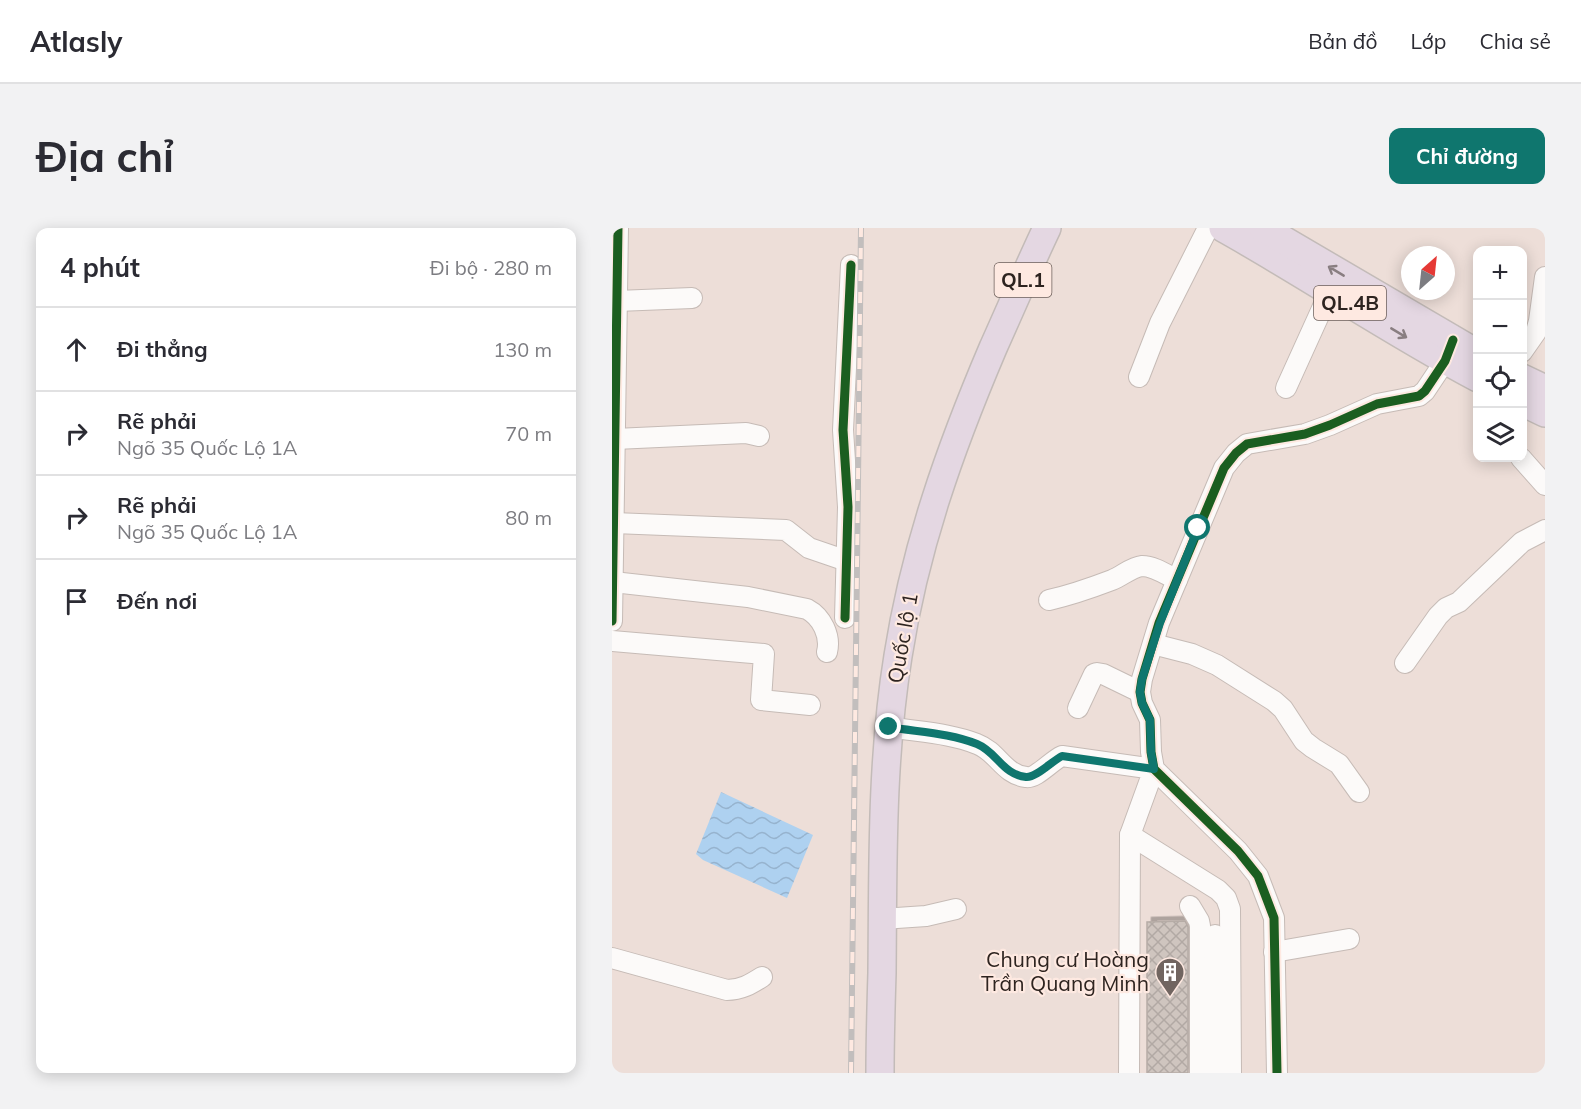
<!DOCTYPE html>
<html lang="vi">
<head>
<meta charset="utf-8">
<style>
  :root { --surface:#fff; --page:#f2f2f3; --text:#2b2b33; --muted:#7c7c81; --line:#e1e1e2; --accent:#0f766e }
  body { margin:0; font-family:Mulish,sans-serif; background:var(--page); color:var(--text) }
  .controls { position:absolute; right:18px; top:18px; display:grid; overflow:hidden; border-radius:12px; box-shadow:0 3px 15px #0003 }
  .controls button { width:54px; height:54px; display:grid; place-items:center; padding:0; border:0; border-bottom:2px solid var(--line); background:var(--surface); color:var(--text); font:30px sans-serif }
  .compass { position:absolute; left:789px; top:18px; width:54px; height:54px; border-radius:50%; background:var(--surface); box-shadow:0 3px 15px #0003; rotate:27deg }
  .stop { position:absolute; width:18px; height:18px; margin:-14px; border:4px solid #0f766e; border-radius:50%; background:#fff }
  .stop.end { background:#0f766e; border-color:#fff; box-shadow:0 2px 6px #0008 }
  .list { margin:0; padding:0; list-style:none }
  h2 { display:flex; justify-content:space-between; align-items:center; height:78px; margin:0; padding:0 24px; font-size:26px }
  h2 small { font-size:20px; font-weight:400; color:var(--muted) }
  .list li { display:grid; grid-template-columns:39px 1fr auto; gap:18px; align-items:center; box-sizing:border-box; height:84px; padding:0 24px; border-top:2px solid var(--line) }
  .list b { display:block; font-size:22px; white-space:nowrap }
  .list p { margin:0; font-size:20px; white-space:nowrap; color:var(--muted) }
  .list em { font-size:20px; font-style:normal; color:var(--muted) }
  .icon { flex:none; width:33px; height:33px; fill:none; stroke:currentColor; stroke-width:2; stroke-linecap:round; stroke-linejoin:round }
  .map { position:relative; flex:none; width:933px; height:845px; overflow:hidden; border-radius:12px }
  header { display:flex; align-items:center; gap:36px; box-sizing:border-box; height:84px; padding:0 30px; background:var(--surface); border-bottom:2px solid var(--line) }
  header strong { font-size:28px }
  nav { display:flex; gap:33px; margin-inline-start:auto; font-size:21px }
  .intro { display:flex; align-items:center; justify-content:space-between; box-sizing:border-box; height:144px; padding:0 36px }
  h1 { margin:0; font-size:42px }
  .button { padding:15px 27px; border-radius:12px; background:var(--accent); color:#fff; font-size:21px; font-weight:700 }
  main { display:flex; gap:36px; padding:0 36px }
  aside { flex:1; background:var(--surface); border-radius:12px; box-shadow:0 3px 15px #0003 }
  .map>svg:first-child { display:block }
  .water { fill:url(#water-waves) }
  .building { fill:url(#building-cross-hatch); stroke:#b6aca6; stroke-width:1.5; filter:url(#shadow) }
  .lines { fill:none; stroke-linecap:round; stroke-linejoin:round }
  .minor-casing { stroke:#c6bbb6; stroke-width:22 }
  .highway-casing { stroke:#c3bbb8; stroke-width:30 }
  .minor { stroke:#fcfaf9; stroke-width:20 }
  .highway { stroke:#e4d7e2; stroke-width:27 }
  .rail-casing { stroke:#c2bebd; stroke-width:6 }
  .rail { stroke:#fee9e1; stroke-width:4; stroke-dasharray:11; stroke-linecap:butt }
  .cycleway-casing { stroke:#fee9e1; stroke-width:13 }
  .cycleway { stroke:#1b5e20; stroke-width:9 }
  .oneway { stroke:#897e81 }
  .route { stroke:#0f766e; stroke-width:8 }
  .labels { text-anchor:middle; stroke-width:4.5; stroke-linejoin:round; paint-order:stroke }
  .shield { fill:#fee9e1; stroke:#6c5f5a; stroke-width:1.5 }
  .shield-label { font-size:20px; font-weight:bold; fill:#2e2420 }
  .street-label { font-size:21px; fill:#2e2420; stroke:#fee9e1 }
  .poi-label { font-size:21px; fill:#2e2420; stroke:#fee9e1; text-anchor:end }
</style>
</head>
<body>
<header>
<strong>Atlasly</strong>
<nav><a>Bản đồ</a><a>Lớp</a><a>Chia sẻ</a></nav>
</header>
<div class="intro"><h1>Địa chỉ</h1><a class="button">Chỉ đường</a></div>
<main>
<aside>
<h2>4 phút<small>Đi bộ · 280 m</small></h2>
<ul class="list">
<li><svg class="icon" aria-label="ahead" viewBox="0 0 24 24"><path d="M12 20V5M6 11l6-6 6 6"/></svg><div><b>Đi thẳng</b></div><em>130 m</em></li>
<li><svg class="icon" aria-label="right" viewBox="0 0 24 24"><path d="M7 20v-9h11M14 6l5 5-5 5"/></svg><div><b>Rẽ phải</b><p>Ngõ 35 Quốc Lộ 1A</p></div><em>70 m</em></li>
<li><svg class="icon" aria-label="right" viewBox="0 0 24 24"><path d="M7 20v-9h11M14 6l5 5-5 5"/></svg><div><b>Rẽ phải</b><p>Ngõ 35 Quốc Lộ 1A</p></div><em>80 m</em></li>
<li><svg class="icon" aria-label="arrive" viewBox="0 0 24 24"><path d="M6 21V4h12l-3 4 3 4H6"/></svg><div><b>Đến nơi</b></div></li>
</ul>
</aside>
<div class="map">
<svg width="933" height="845" viewBox="0 0 933 845">
  <defs>
    <pattern id="water-waves" width="16" height="10" patternUnits="userSpaceOnUse" patternTransform="scale(1.5)"><rect width="16" height="10" fill="#aed1f0"/><path d="M0 5q4-4 8 0t8 0" fill="none" stroke="#96b3ce"/></pattern>
    <pattern id="building-cross-hatch" width="8" height="8" patternUnits="userSpaceOnUse" patternTransform="scale(1.5)"><rect width="8" height="8" fill="#cfc5bf"/><path d="M0 0l8 8M0 8l8-8" fill="none" stroke="#b2a9a4"/></pattern>
    <filter id="shadow"><feDropShadow dx="4.5" dy="-4.5" stdDeviation="0" flood-color="#0004"/></filter>
  </defs>
  <rect width="100%" height="100%" fill="#edded8"/>
  <path class="water" d="M109 564 201 607 175 670 91 632 84 626Z"/>
  <path class="building" d="M573 693 576 699V845H535V694Z"/>
  <g class="lines">
    <g class="minor-casing">
      <g id="minor">
        <path d="M5 73 80 70"/>
        <path d="M910 124 924 104 927 93 933 49"/>
        <path d="M527 149 548 95 596 0"/>
        <path d="M674 160 718 63"/>
        <path d="M3 211 134 205 147 208"/>
        <path d="M909 230 933 257"/>
        <path d="M2 295 174 302 197 320 235 333"/>
        <path d="M1 354 136 369 195 381C210 389 219 408 215 424"/>
        <path d="M437 372C459 367 479 360 500 352 510 348 520 339 530 338 542 338 555 347 565 352"/>
        <path d="M233 390 236 279 231 202 239 37"/>
        <path d="M0 393 6 0"/>
        <path d="M0 413 152 426 149 472 198 477"/>
        <path d="M541 416 580 426 605 437 662 473 671 481 692 513 701 520 727 536 747 564"/>
        <path d="M793 435 826 388 834 380 847 374 910 314 933 302"/>
        <path d="M466 480 482 446 485 445 491 446 528 464"/>
        <path d="M277 499C306 504 338 505 365 516 386 524 391 546 414 549 424 551 439 533 450 528L542 541 518 607 517 845"/>
        <path d="M518 607 606 662 614 670 618 681 619 845"/>
        <path d="M578 678 587 693 588 698V845"/>
        <path d="M270 691 314 688 344 681"/>
        <path d="M662 724 737 711"/>
        <path d="M0 730 115 762C129 762 139 756 150 749"/>
        <path d="M601 845 603 707"/>
        <path d="M665 845 662 690 646 648 626 623 542 541 539 524 538 492 530 475 528 464 530 451 547 395 612 240 624 225 635 216 693 206 718 197 765 176 807 168 813 163 833 133 838 120"/>
      </g>
    </g>
    <g class="highway-casing">
      <g id="highway">
        <path d="M611 0C697 48 779 104 866 150"/>
        <path d="M651 0 866 126"/>
        <path d="M910 150 933 161"/>
        <path d="M910 174 933 185"/>
        <path d="M268 845C268 812 269 778 270 745 271 639 269 533 286 428 303 319 338 221 381 120 399 80 416 40 435 0"/>
      </g>
    </g>
    <use href="#minor" class="minor"/>
    <use href="#highway" class="highway"/>
    <g class="rail-casing">
      <path id="rail" d="M239 845 249 0"/>
    </g>
    <use href="#rail" class="rail"/>
    <g class="cycleway-casing">
      <g id="cycleway">
        <path d="M233 390 236 279 231 202 239 37"/>
        <path d="M0 393 6 0"/>
        <path d="M665 845 662 690 646 648 626 623 542 541 539 524 538 492 530 475 528 464 530 451 547 395 612 240 624 225 635 216 693 206 718 197 765 176 807 168 813 163 833 133 841 112"/>
      </g>
    </g>
    <use href="#cycleway" class="cycleway"/>
  </g>
  <defs><path id="oneway-shaft" d="M-6 0H5M1.5-3L5.5 0L1.5 3" fill="none" stroke-width="1.6" stroke-linecap="round" stroke-linejoin="round" transform="scale(1.5)"/></defs>
  <g class="oneway">
    <use href="#oneway-shaft" transform="translate(724 43) rotate(-149)"/>
    <use href="#oneway-shaft" transform="translate(787 105) rotate(31)"/>
  </g>
  <g class="lines">
    <path class="route" d="M277 499C306 504 338 505 365 516 385 524 391 547 414 549 424 550 440 533 450 528L542 541 539 524 538 492 530 475 528 464 530 451 548 395 586 300"/>
  </g>
  <defs>
    <g id="building-pin" transform="scale(1.5)"><path d="M0 17L-7.5 6A9.5 9.5 0 1 1 7.5 6Z" fill="#716560" stroke="#fee9e1"/><path d="M-4-6H4V6H1V3H-1V6H-4ZM-2.5-4.3h1.7v1.8h-1.7ZM.8-4.3h1.7v1.8H.8ZM-2.5-1h1.7V.8h-1.7ZM.8-1h1.7V.8H.8Z" fill="#fff"/></g>
  </defs>
  <g fill-rule="evenodd">
    <use href="#building-pin" x="558" y="744"/>
  </g>
  <g class="labels">
    <g class="shield">
      <rect x="382.5" y="35" width="57" height="34" rx="4.5"/>
      <rect x="702" y="58" width="72" height="34" rx="4.5"/>
    </g>
    <g class="shield-label">
      <text x="411" y="59">QL.1</text>
      <text x="738" y="82">QL.4B</text>
    </g>
    <g class="street-label">
      <text transform="translate(291 410) rotate(-80)" y="7">Quốc lộ 1</text>
    </g>
    <g class="poi-label">
      <text x="537" y="739">Chung cư Hoàng<tspan x="537" dy="24">Trần Quang Minh</tspan></text>
    </g>
  </g>
</svg>
<div class="controls">
<button>+</button>
<button>−</button>
<button><svg class="icon" aria-label="locate" viewBox="0 0 24 24"><circle cx="12" cy="12" r="6"/><path d="M12 2v4M12 18v4M2 12h4M18 12h4"/></svg></button>
<button><svg class="icon" aria-label="layers" viewBox="0 0 24 24"><path d="M12 4l9 5-9 5-9-5zM3 14l9 5 9-5"/></svg></button>
</div>
<svg class="compass" viewBox="-18 -18 36 36"><path d="M0-13l5 13h-10z" fill="#e53935"/><path d="M0 13l5-13h-10z" fill="#7c7c81"/></svg>
<div class="stop" style="left:586px;top:300px"></div>
<div class="stop end" style="left:277px;top:499px"></div>
</div>
</main>
</body>
</html>
